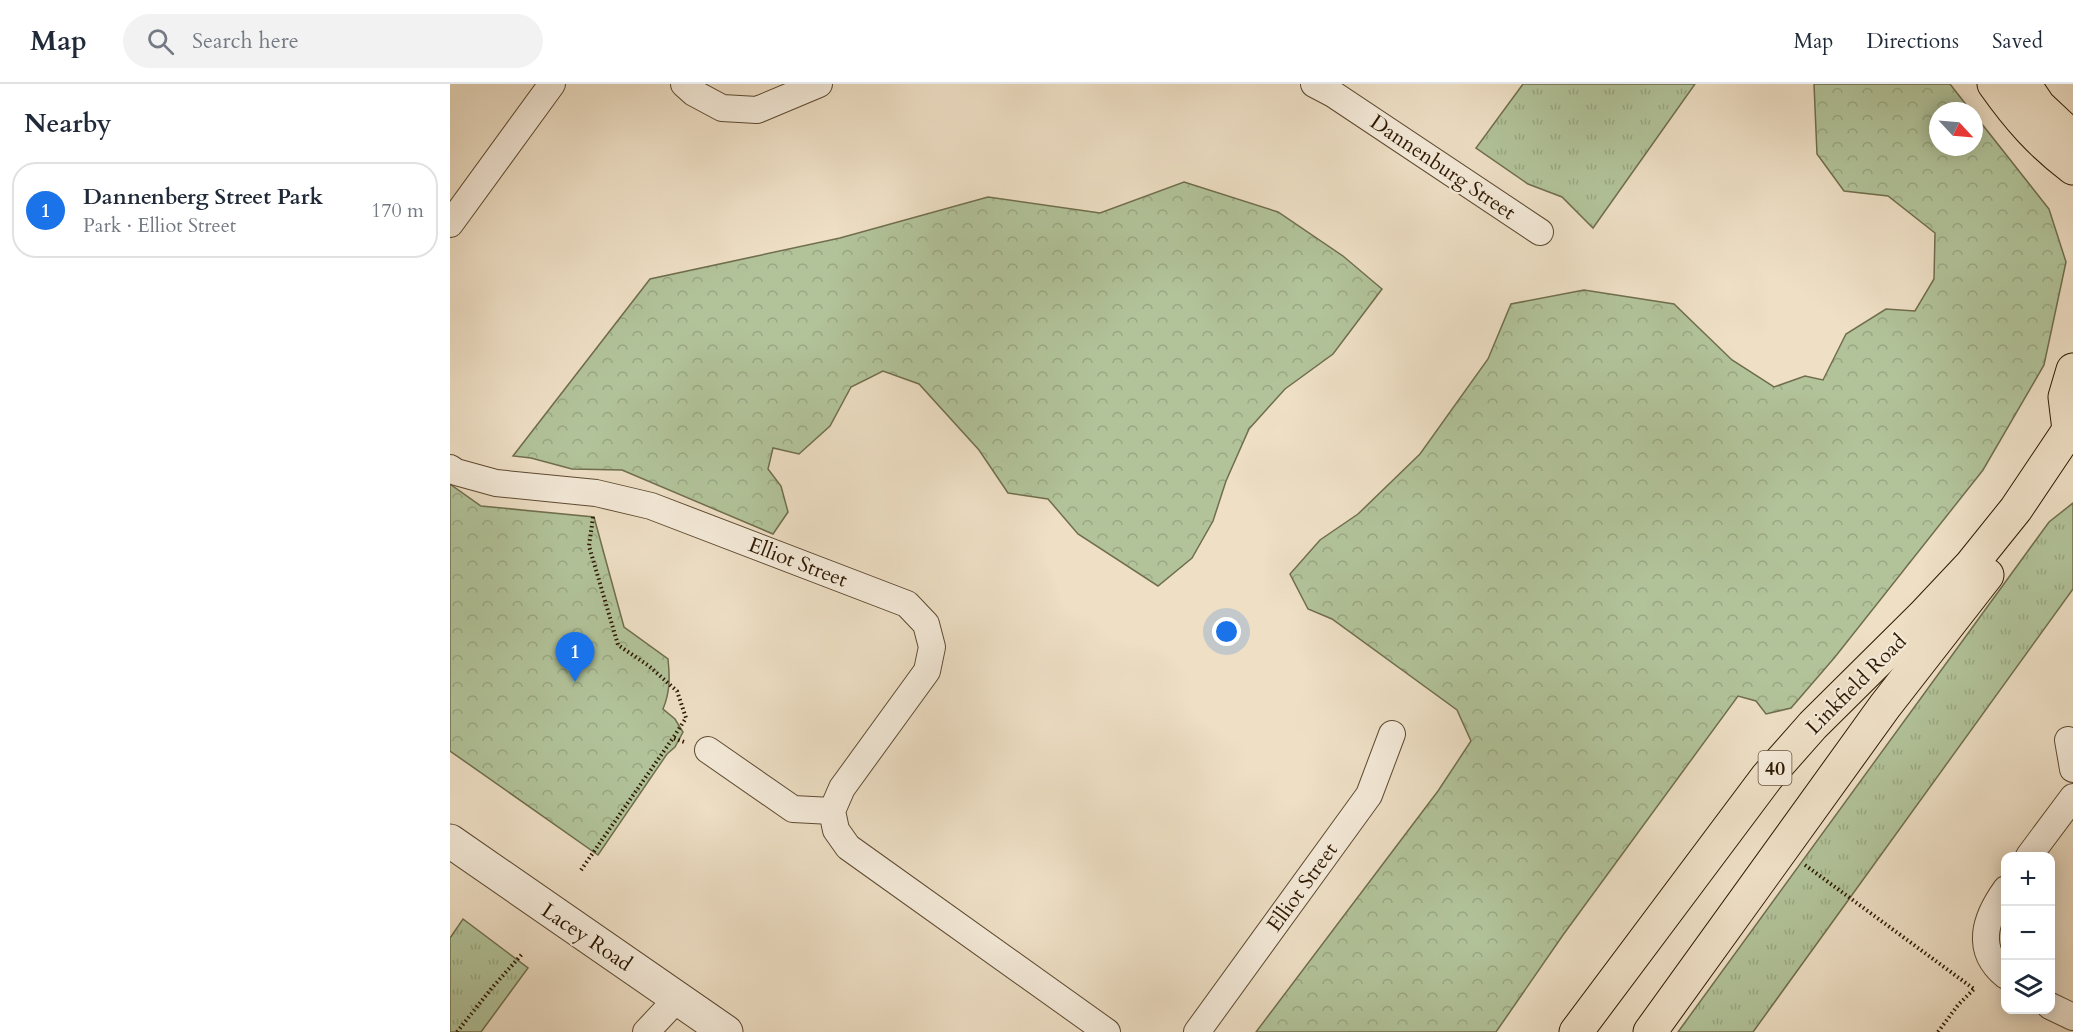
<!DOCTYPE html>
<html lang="en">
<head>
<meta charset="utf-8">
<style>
  :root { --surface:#fff; --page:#f2f2f3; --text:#1f2937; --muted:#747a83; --line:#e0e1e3; --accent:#1a73e8 }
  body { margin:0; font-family:Cardo,serif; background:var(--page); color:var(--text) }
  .controls { position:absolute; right:18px; bottom:18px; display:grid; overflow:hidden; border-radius:12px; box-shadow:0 3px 15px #0003 }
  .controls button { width:54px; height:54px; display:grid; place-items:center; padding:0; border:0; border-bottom:2px solid var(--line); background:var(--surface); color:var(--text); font:30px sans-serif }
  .compass { position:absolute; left:1479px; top:18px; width:54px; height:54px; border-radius:50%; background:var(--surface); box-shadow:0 3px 15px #0003; rotate:116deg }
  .you { position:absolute; left:777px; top:548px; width:21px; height:21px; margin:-15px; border:4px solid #fff; border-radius:50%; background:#1a73e8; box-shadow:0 0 0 9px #1a73e833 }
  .badge { display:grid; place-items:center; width:39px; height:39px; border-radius:50%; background:var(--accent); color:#fff; font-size:20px; font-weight:700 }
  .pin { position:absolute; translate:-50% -50px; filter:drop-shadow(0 2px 3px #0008) }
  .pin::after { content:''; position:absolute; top:32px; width:21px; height:18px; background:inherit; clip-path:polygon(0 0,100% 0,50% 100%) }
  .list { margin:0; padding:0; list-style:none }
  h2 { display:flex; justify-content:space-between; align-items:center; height:78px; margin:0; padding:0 24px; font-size:26px }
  h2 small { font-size:20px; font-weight:400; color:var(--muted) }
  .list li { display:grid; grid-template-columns:39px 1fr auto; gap:18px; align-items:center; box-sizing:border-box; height:96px; margin:0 12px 12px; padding:0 12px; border:2px solid var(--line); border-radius:24px }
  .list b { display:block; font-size:22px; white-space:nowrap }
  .list p { margin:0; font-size:20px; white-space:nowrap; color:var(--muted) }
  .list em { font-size:20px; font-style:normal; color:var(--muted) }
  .icon { flex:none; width:33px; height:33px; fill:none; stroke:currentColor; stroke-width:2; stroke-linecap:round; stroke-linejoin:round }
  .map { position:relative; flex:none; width:1623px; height:948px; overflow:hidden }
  header { display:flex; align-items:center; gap:36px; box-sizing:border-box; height:84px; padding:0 30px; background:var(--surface); border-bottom:2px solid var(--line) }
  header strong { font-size:28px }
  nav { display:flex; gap:33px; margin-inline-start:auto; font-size:21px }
  .search { width:420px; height:54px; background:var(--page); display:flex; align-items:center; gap:15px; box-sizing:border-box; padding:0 21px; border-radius:33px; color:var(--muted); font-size:22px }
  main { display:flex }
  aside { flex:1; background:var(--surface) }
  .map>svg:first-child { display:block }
  .grass { fill:url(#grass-tufts); stroke:#706e4d; stroke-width:1.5 }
  .forest { fill:url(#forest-crowns); stroke:#706e4d; stroke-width:1.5 }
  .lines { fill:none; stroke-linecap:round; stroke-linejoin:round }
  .minor-casing { stroke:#5d4a31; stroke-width:28 }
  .tertiary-casing { stroke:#5d4a31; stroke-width:35 }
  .primary-casing { stroke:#2d1800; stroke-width:35 }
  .motorway-casing { stroke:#2d1800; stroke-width:35 }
  .path { stroke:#2d1800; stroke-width:4; stroke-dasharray:1.5 3; stroke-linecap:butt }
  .minor { stroke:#f4ead9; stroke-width:26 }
  .tertiary { stroke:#f4ead9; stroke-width:33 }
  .primary { stroke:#eedfc5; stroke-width:33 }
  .motorway { stroke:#eedfc5; stroke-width:33 }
  .labels { text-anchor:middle; stroke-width:4.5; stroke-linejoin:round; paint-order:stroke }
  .shield { fill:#f4ead9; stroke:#695741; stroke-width:1.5 }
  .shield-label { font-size:20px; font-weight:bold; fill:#2d1800 }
  .street-label { font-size:21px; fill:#2d1800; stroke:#f4ead9 }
</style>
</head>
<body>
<header>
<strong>Map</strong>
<div class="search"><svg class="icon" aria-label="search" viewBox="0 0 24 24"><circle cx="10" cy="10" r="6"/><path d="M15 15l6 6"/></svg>Search here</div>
<nav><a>Map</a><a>Directions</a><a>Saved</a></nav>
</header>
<main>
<aside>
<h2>Nearby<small></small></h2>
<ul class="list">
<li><span class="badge">1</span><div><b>Dannenberg Street Park</b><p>Park · Elliot Street</p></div><em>170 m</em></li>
</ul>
</aside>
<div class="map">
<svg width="1623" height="948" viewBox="0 0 1623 948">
  <defs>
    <pattern id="grass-tufts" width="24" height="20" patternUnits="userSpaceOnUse" patternTransform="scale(1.5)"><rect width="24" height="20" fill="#b2c39a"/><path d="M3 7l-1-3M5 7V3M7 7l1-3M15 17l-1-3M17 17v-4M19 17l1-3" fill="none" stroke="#99a783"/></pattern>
    <pattern id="forest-crowns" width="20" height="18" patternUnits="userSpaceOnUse" patternTransform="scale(1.5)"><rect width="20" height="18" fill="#b2c39a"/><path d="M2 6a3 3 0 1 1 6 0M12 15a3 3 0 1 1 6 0" fill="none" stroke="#99a783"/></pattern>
  </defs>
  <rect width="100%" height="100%" fill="#eedfc5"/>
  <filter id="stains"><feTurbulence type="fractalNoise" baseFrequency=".00333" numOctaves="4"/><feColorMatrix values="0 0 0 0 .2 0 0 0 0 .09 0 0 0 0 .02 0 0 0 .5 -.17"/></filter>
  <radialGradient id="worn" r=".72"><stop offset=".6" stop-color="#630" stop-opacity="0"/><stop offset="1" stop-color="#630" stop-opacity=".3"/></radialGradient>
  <g class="grass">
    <path d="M1073 0H1245L1143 144 1112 113 1078 100 1026 64Z"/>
    <path d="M1623 419V505L1303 948H1228L1599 438Z"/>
    <path d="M13 835 78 884 31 948H0V854Z"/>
  </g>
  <g class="forest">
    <path d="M1364 0H1500L1521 27H1488V63H1524V30L1599 125 1616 178 1594 281 1533 386 1385 573 1341 624 1316 630 1306 617 1288 612 1113 851 1046 948H806L988 707 1021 657 1007 626 882 535 858 525 840 490 870 456 908 430 970 370 1038 275 1061 220 1134 206 1224 220 1282 276 1324 303 1355 292 1373 296 1396 250 1436 225 1465 227 1484 195 1485 149 1438 112 1394 107 1367 70Z"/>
    <path d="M734 98 828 128 893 172 932 205 883 270 835 305 799 345 776 397 763 437 742 474 708 502 628 450 598 415 558 409 529 366 469 300 433 287 401 303 380 342 349 370 323 364 318 385 331 402 338 428 323 450 172 386 122 385 81 374 63 372 200 195 390 154 538 113 650 129Z"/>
    <path d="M0 400 31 422 144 433 174 543 218 575C220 594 220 608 213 625L225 635 233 648 225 663 217 670 148 771 0 667Z"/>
  </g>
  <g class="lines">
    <g class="minor-casing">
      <g id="minor">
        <path d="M234 0 244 9 272 24 307 26 369 0"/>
        <path d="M864 0 883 10 1090 148"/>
        <path d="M0 140 102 0"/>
        <path d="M0 384 6 388 46 399 146 409 201 422 457 520 476 540 482 563 477 587 392 704 382 727 386 746 398 763 657 948"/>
        <path d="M1618 656 1623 685"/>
        <path d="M258 666 343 725 382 727"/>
        <path d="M1579 772 1623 713"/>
        <path d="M1556 805C1535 834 1524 866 1556 892"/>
        <path d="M1600 922 1623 933"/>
        <path d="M196 948 227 915"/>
        <path d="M747 948 919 711 942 650"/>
      </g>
    </g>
    <g class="tertiary-casing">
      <path id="tertiary" d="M0 757 276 948"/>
    </g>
    <g class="primary-casing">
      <g id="primary">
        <path d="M1126 948 1317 693 1363 641 1473 532 1521 481 1566 425 1623 340"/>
        <path d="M1200 948 1435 622 1537 491"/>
      </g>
    </g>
    <g class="motorway-casing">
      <g id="motorway">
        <path d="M1544 0C1568 34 1590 59 1623 84"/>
        <path d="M1574 0 1589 22 1623 54"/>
        <path d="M1619 346 1615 313 1623 286"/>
      </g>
    </g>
    <g class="path">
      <path d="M143 433 139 462 168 561 199 582 227 607 236 634 223 654"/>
      <path d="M1355 781 1524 905"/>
      <path d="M131 786 223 654 234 658"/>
      <path d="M7 948 41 905 73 869"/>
      <path d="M1488 948 1508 921 1524 905"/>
    </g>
    <use href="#minor" class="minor"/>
    <use href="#tertiary" class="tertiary"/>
    <use href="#primary" class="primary"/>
    <use href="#motorway" class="motorway"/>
  </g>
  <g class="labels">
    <rect class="shield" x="1308.5" y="667" width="33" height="34" rx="4.5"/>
    <g class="shield-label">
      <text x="1325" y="691">40</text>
    </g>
    <g class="street-label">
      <text transform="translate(993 83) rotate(34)" y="7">Dannenburg Street</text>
      <text transform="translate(348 478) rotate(21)" y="7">Elliot Street</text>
      <text transform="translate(1406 600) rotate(-45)" y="7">Linkfield Road</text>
      <text transform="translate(852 803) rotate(-54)" y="7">Elliot Street</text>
      <text transform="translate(137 853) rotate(34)" y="7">Lacey Road</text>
    </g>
  </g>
  <rect width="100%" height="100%" filter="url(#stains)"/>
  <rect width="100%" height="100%" fill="url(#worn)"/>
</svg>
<div class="controls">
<button>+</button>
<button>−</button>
<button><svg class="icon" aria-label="layers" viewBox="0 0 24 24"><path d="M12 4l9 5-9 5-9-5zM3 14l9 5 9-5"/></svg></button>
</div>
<svg class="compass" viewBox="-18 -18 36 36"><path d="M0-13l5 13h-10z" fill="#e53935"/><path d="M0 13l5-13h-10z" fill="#747a83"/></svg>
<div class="you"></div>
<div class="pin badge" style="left:125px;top:598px">1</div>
</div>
</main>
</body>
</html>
